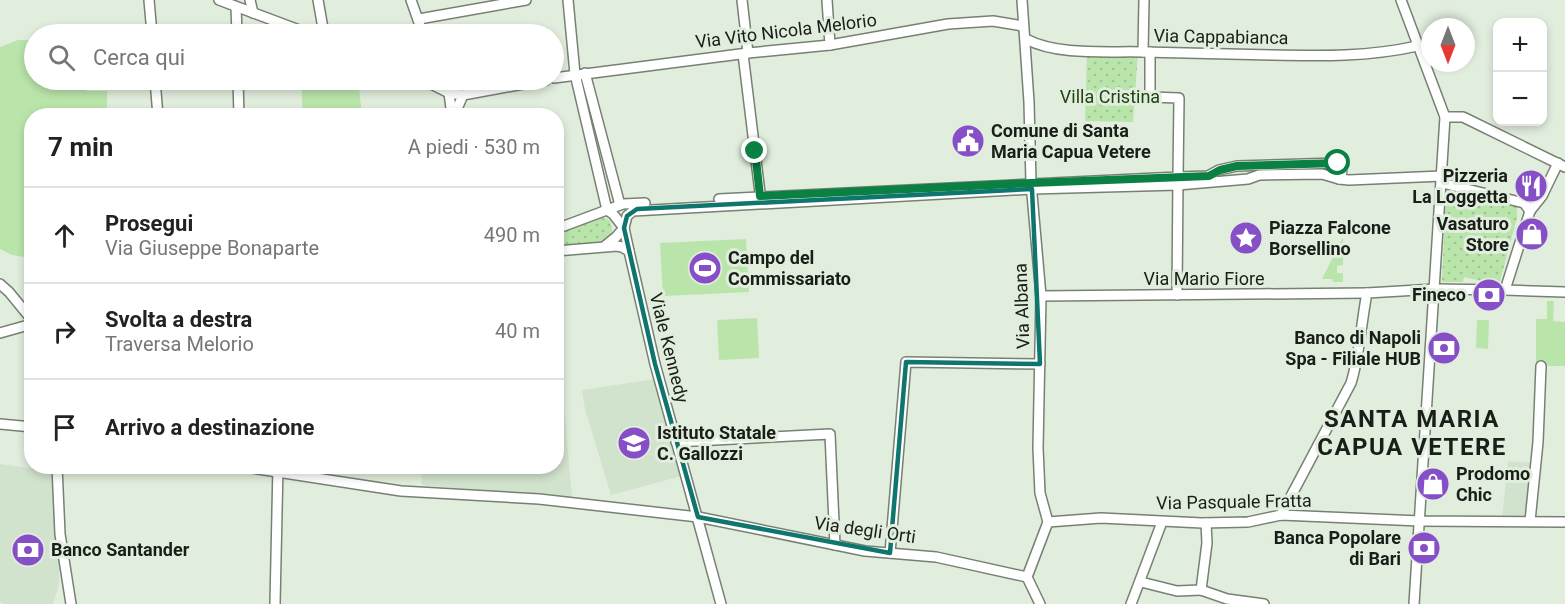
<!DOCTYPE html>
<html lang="it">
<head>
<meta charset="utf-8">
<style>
  :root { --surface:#fff; --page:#f2f2f2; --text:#222; --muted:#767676; --line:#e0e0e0 }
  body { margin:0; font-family:Roboto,sans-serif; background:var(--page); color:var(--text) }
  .controls { position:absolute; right:18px; top:18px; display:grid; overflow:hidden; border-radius:12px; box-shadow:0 3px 9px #0003 }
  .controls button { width:54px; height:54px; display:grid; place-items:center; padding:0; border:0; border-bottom:2px solid var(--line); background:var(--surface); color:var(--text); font:30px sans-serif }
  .compass { position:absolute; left:1421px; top:18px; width:54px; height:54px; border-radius:50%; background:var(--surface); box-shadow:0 3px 9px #0003; rotate:180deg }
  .stop { position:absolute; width:18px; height:18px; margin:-14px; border:4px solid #0b8043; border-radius:50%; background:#fff }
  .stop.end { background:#0b8043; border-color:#fff; box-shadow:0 2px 6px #0008 }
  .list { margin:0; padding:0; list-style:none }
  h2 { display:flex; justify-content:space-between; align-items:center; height:78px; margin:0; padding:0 24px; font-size:26px }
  h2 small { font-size:20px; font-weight:400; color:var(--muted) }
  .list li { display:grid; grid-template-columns:39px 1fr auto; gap:18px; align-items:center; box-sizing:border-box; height:96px; padding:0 24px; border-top:2px solid var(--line) }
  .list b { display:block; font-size:22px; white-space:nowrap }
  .list p { margin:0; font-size:20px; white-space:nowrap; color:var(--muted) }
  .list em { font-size:20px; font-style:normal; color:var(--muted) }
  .icon { flex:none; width:33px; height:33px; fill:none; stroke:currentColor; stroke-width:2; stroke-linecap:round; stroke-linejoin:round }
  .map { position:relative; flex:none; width:1565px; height:604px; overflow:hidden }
  .search { position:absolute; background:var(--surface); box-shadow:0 3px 9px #0003; left:24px; top:24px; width:540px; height:66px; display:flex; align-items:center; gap:15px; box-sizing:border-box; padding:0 21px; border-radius:33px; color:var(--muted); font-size:22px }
  .panel { position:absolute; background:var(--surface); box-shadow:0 3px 9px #0003; left:24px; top:108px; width:540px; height:366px; border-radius:24px }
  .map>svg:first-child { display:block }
  .built { fill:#d2e3cd }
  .grass { fill:#b9e5ab }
  .park { fill:url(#park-dots) }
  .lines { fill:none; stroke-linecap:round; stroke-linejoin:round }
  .street-casing { stroke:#768173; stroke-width:12 }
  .street { stroke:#fff; stroke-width:9 }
  .route { stroke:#0b8043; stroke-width:8 }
  .marked { fill:none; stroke:#0f766e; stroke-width:4.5; stroke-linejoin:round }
  .labels { text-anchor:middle; stroke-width:6; stroke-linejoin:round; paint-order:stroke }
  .street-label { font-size:18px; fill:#191e18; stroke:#e1eddd }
  .park-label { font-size:18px; fill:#204313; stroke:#e1eddd }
  .poi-label { font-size:18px; font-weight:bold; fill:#191e18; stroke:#e1eddd; text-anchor:start }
  .district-label { font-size:24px; font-weight:bold; letter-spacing:1.5px; fill:#191e18; stroke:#e1eddd }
</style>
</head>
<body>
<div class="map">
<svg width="1565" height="604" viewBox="0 0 1565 604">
  <defs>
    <pattern id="park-dots" width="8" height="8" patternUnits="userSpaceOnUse" patternTransform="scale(1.5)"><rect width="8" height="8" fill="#b9e5ab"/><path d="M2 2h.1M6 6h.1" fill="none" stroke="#9ec492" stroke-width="1.8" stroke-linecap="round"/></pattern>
  </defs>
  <rect width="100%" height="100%" fill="#e1eddd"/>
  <g class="built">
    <path d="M655 379 682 476 611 495 585 409 582 390Z"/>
    <path d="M557 394H563L572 498 422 485 421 467 556 466Z"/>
    <path d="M1508 461 1532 463 1527 518H1502Z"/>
    <path d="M0 464 52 471 59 567V584L53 604H3L0 602Z"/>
  </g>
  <g class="grass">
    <path d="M18 40H34V80H85L86 91H107V115L32 116 31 258 12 255 0 249V47Z"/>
    <path d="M301 80H358L362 115H303Z"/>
    <path d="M1343 237V265L1337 266V273H1343V282H1333L1332 279H1322Z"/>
    <path d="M746 239 749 292 663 296 660 243Z"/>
    <path d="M1547 301H1554L1553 321 1565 322V366H1536V319H1547Z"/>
    <path d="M757 318 759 358 719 360 717 320Z"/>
    <path d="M1477 320H1489L1488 349 1476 348Z"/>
  </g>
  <g class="park">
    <path d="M1087 51 1138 52 1133 122 1085 121Z"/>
    <path d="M1446 189 1517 204V218L1499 285 1464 277 1463 282H1442Z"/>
    <path d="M601 217 609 220C625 248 572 244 557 246L556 233Z"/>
  </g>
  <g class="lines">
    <g class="street-casing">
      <g id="street">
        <path d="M149 0 152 34"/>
        <path d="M219 0 310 34"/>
        <path d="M250 0 253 13"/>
        <path d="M318 0 324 34"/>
        <path d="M411 0 423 34"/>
        <path d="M568 0 575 74 607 210"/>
        <path d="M742 0 748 53"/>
        <path d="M827 0 830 45"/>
        <path d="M1022 0 1029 102 1031 183 1041 296 1038 448 1040 493 1048 522 1027 577 1040 604"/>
        <path d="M1401 0 1445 117 1414 604"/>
        <path d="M236 7 237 34"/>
        <path d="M419 19 526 0"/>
        <path d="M1026 39C1058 56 1107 51 1143 52 1186 53 1229 54 1272 55 1321 56 1369 57 1417 46"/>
        <path d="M1143 52 1144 0"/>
        <path d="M743 54 761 201"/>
        <path d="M585 73 620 205"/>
        <path d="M554 78 748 53 830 45 948 24 993 21 1023 26"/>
        <path d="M155 80 158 116"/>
        <path d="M238 80 239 116"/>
        <path d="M423 80 449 93 463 95 546 80"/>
        <path d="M449 93 452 116"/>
        <path d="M454 116 463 95"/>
        <path d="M1445 117H1463L1565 167"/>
        <path d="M719 199 1178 177 1179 98 1150 97V52"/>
        <path d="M1530 211 1542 196 1558 163"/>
        <path d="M556 229 623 204 645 203"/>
        <path d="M605 246 616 237 624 228 613 214 607 210"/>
        <path d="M556 251 617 246 622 247 629 251"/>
        <path d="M0 284 9 292 32 320"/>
        <path d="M1505 290 1565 292"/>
        <path d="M1177 295 1178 177 1208 176 1219 170 1237 166 1338 163C1343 169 1343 173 1339 179"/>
        <path d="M1041 296 1367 293"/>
        <path d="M0 333 32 324"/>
        <path d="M0 424 32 427"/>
        <path d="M676 442 830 434 835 545"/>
        <path d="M57 466 60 534 71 604"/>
        <path d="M238 466 401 491 539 499 698 517 865 551 936 557 1027 577"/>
        <path d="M1281 515 1351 383C1360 354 1361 323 1367 293L1435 289 1505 290 1530 211 1524 203 1442 183"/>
        <path d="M1530 521 1538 442 1541 366"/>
        <path d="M1048 522 1101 518 1202 523 1248 522 1281 515 1420 521 1565 522"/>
        <path d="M890 553 906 362 1040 364"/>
        <path d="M1141 582 1177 591 1201 590 1207 543 1206 523"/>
        <path d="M1201 590 1227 599 1264 604"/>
        <path d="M275 604 278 466"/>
        <path d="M721 604 655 364 629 251 624 228 627 216 633 211 1032 189 1178 185 1248 179 1259 175 1322 174 1339 179 1349 180 1442 176"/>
        <path d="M1131 604 1162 522"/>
      </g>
    </g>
    <use href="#street" class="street"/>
  </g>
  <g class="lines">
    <path class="route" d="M755 151 760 196 1031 183 1209 176 1220 170 1237 166 1338 163"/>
  </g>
  <path class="marked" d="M1032 189 1040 364 906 362 890 553 698 517 655 364 624 228 627 216 637 209Z"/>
  <defs>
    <g id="civic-disc" transform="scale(1.725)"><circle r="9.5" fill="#864fc7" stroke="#e1eddd"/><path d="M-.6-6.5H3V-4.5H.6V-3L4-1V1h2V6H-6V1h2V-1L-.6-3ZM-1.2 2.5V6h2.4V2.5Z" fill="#fff"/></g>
    <g id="restaurant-disc" transform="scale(1.725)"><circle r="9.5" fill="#864fc7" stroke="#e1eddd"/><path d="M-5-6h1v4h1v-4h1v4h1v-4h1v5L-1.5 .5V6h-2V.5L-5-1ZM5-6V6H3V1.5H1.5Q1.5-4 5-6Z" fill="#fff"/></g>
    <g id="shop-disc" transform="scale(1.725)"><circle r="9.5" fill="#864fc7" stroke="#e1eddd"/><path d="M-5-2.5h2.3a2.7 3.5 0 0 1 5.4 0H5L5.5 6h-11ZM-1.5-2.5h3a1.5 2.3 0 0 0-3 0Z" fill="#fff"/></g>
    <g id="sight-disc" transform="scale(1.725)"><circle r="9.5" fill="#864fc7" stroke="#e1eddd"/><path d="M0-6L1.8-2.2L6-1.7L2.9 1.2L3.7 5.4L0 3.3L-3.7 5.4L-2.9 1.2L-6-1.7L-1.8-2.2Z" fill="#fff"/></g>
    <g id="stadium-disc" transform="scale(1.725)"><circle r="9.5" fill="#864fc7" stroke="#e1eddd"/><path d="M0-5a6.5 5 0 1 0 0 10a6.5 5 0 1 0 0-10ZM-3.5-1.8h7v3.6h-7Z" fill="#fff"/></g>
    <g id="bank-disc" transform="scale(1.725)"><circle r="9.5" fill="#864fc7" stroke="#e1eddd"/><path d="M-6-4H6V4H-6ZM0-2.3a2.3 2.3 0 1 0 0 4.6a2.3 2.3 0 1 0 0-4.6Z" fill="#fff"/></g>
    <g id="school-disc" transform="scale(1.725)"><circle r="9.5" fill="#864fc7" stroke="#e1eddd"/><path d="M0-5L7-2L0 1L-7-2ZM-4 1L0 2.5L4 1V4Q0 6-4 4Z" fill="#fff"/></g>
  </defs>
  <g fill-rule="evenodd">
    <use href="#civic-disc" x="968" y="141"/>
    <use href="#restaurant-disc" x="1531" y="186"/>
    <use href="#shop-disc" x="1532" y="234"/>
    <use href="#sight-disc" x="1246" y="238"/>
    <use href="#stadium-disc" x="705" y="268"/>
    <use href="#bank-disc" x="1489" y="295"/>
    <use href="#bank-disc" x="1444" y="348"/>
    <use href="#school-disc" x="634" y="443"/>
    <use href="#shop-disc" x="1433" y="484"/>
    <use href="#bank-disc" x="1424" y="548"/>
    <use href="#bank-disc" x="28" y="550"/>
  </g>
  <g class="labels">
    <g class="street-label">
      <text transform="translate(786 31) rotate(-7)" y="6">Via Vito Nicola Melorio</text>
      <text transform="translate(1221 37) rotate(1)" y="6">Via Cappabianca</text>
      <text x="1204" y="285">Via Mario Fiore</text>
      <text transform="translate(1022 306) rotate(-92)" y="6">Via Albana</text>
      <text transform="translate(669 348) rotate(76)" y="6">Viale Kennedy</text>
      <text transform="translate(1234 502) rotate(-1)" y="6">Via Pasquale Fratta</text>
      <text transform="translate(865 530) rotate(8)" y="6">Via degli Orti</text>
    </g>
    <g class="park-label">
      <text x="1110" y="103">Villa Cristina</text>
    </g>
    <g class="poi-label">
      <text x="991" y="137">Comune di Santa<tspan x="991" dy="21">Maria Capua Vetere</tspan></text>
      <text x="1508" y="182" text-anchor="end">Pizzeria<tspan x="1508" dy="21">La Loggetta</tspan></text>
      <text x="1509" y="230" text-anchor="end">Vasaturo<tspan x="1509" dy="21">Store</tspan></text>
      <text x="1269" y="234">Piazza Falcone<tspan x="1269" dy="21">Borsellino</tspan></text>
      <text x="728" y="264">Campo del<tspan x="728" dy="21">Commissariato</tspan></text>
      <text x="1466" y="301" text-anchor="end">Fineco</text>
      <text x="1421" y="344" text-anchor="end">Banco di Napoli<tspan x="1421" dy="21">Spa - Filiale HUB</tspan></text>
      <text x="657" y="439">Istituto Statale<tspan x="657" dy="21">C. Gallozzi</tspan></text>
      <text x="1456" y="480">Prodomo<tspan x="1456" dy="21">Chic</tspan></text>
      <text x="1401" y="544" text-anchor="end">Banca Popolare<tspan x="1401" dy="21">di Bari</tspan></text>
      <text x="51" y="556">Banco Santander</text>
    </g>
    <g class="district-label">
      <text x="1412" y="427">SANTA MARIA<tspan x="1412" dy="28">CAPUA VETERE</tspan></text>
    </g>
  </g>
</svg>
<div class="controls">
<button>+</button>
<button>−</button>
</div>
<svg class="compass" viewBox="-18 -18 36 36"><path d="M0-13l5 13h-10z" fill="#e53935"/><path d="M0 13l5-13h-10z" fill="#767676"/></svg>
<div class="stop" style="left:1338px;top:163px"></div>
<div class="stop end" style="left:755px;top:151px"></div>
<div class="search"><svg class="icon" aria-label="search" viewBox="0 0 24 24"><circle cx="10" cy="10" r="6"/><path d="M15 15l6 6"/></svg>Cerca qui</div>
<section class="panel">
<h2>7 min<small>A piedi · 530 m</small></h2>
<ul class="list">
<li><svg class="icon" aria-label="ahead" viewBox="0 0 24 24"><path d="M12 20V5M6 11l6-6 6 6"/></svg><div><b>Prosegui</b><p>Via Giuseppe Bonaparte</p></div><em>490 m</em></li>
<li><svg class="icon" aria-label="right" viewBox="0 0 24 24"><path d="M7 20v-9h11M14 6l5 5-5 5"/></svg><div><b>Svolta a destra</b><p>Traversa Melorio</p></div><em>40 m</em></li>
<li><svg class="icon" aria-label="arrive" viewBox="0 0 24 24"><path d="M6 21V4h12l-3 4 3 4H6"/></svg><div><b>Arrivo a destinazione</b></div></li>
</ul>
</section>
</div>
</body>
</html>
